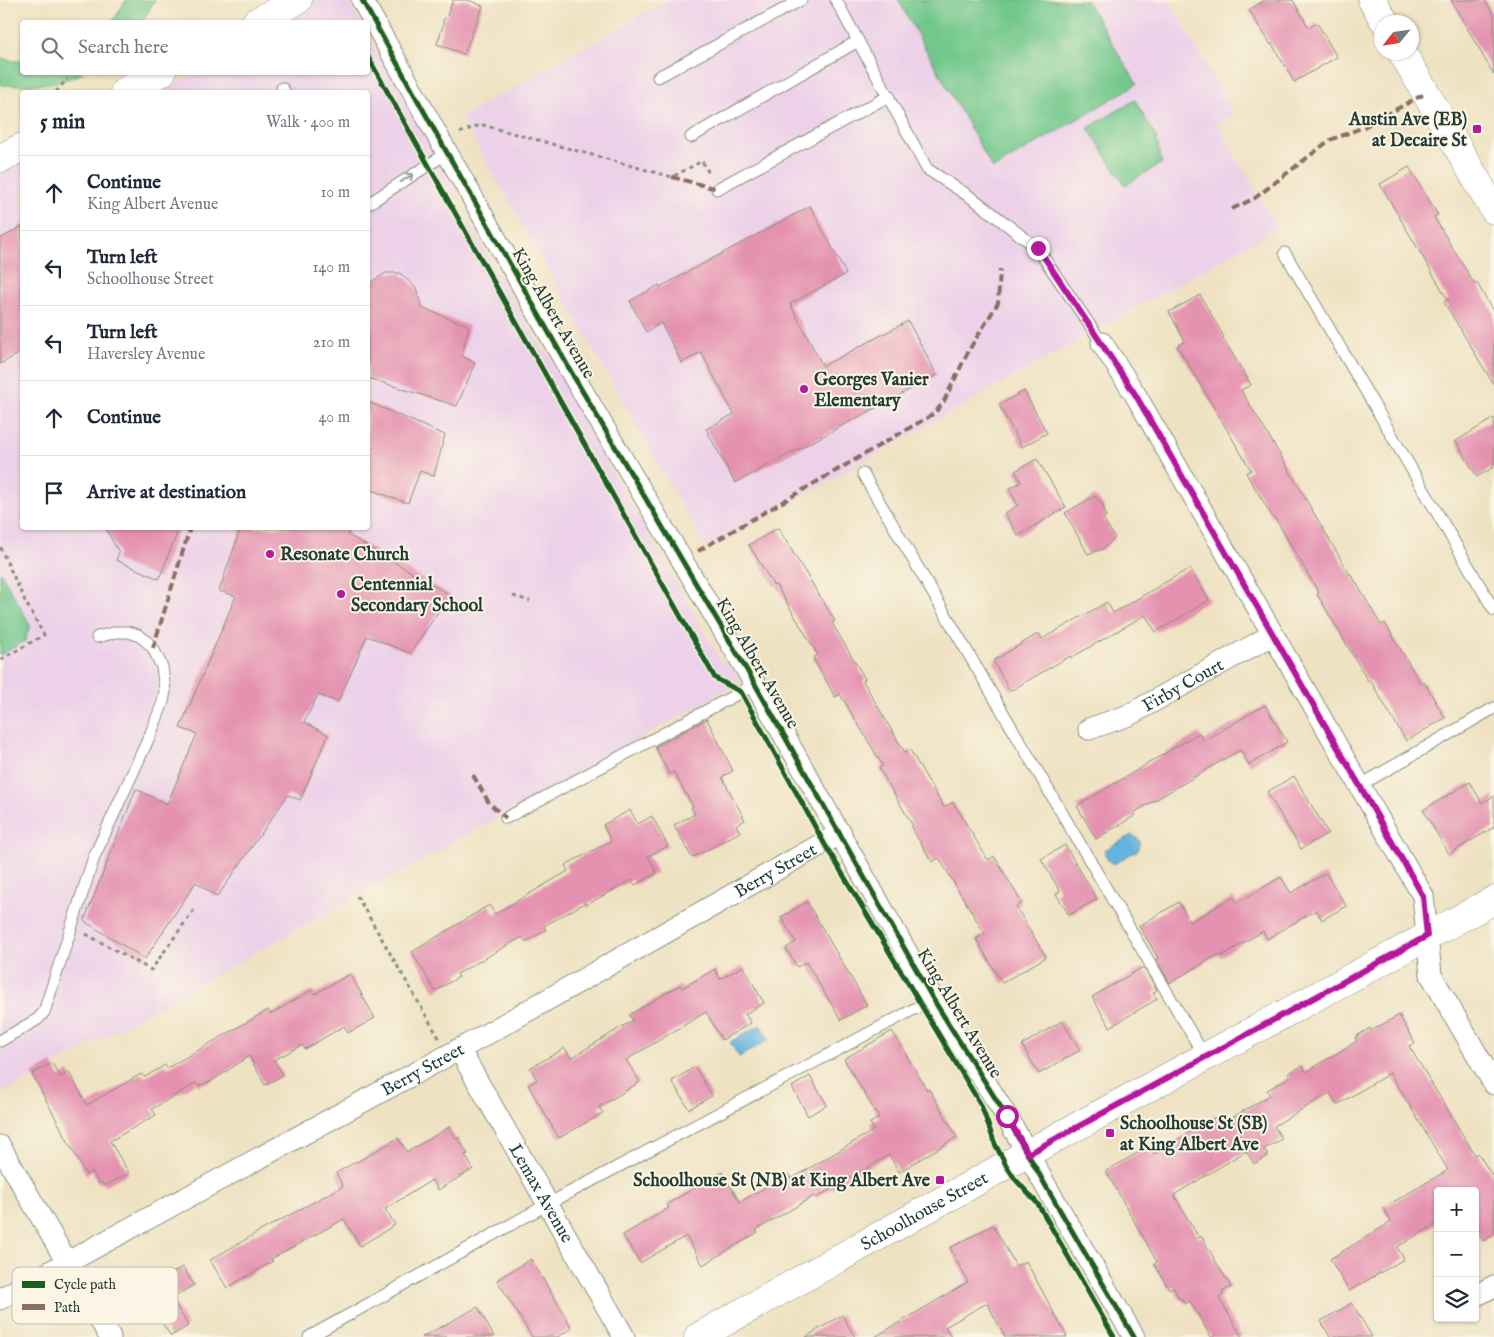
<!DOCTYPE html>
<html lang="en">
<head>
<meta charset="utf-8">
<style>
  :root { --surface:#fff; --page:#f6f6f7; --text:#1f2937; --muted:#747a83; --line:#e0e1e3 }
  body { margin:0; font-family:"IM FELL English",serif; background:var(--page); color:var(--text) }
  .controls { position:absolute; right:15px; bottom:15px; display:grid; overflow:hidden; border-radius:5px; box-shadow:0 1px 4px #0004 }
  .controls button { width:45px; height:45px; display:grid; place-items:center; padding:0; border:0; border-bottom:1px solid var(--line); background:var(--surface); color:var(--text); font:25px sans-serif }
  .compass { position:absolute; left:1374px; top:15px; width:45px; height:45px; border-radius:50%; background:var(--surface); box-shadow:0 1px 4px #0004; rotate:240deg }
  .stop { position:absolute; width:15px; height:15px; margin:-11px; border:4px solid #b5179e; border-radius:50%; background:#fff }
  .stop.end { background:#b5179e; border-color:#fff; box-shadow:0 1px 5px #0008 }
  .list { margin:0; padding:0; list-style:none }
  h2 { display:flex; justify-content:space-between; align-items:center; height:65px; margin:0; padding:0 20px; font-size:21px }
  h2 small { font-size:16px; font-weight:400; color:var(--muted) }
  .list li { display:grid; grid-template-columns:32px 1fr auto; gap:15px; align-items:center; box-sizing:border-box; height:75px; padding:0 20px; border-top:1px solid var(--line) }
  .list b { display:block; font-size:19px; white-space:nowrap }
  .list p { margin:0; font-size:16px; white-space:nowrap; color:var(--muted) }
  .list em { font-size:16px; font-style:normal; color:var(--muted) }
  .icon { flex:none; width:28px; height:28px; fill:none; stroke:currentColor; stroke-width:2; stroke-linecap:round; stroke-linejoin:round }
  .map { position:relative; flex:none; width:1494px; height:1337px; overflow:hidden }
  .search { position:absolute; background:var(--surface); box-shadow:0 1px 4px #0004; left:20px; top:20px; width:350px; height:55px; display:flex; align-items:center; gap:12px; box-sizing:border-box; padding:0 18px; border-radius:5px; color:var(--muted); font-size:19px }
  .panel { position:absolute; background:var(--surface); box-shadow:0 1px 4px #0004; left:20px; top:90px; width:350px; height:440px; border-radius:5px }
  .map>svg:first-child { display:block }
  .built { fill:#ecd1e9 }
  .green { fill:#72c88c; stroke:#488260 }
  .water { fill:#65b4df; stroke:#42788a }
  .building { fill:#e492b0 }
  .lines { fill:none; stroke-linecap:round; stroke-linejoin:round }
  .lane-casing { stroke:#86907b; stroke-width:13 }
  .street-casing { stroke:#86907b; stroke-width:23 }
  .secondary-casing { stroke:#86907b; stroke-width:29 }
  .path { stroke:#86907b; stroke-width:3; stroke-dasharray:4 4; stroke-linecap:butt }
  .lane { stroke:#fff; stroke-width:11 }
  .street { stroke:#fff; stroke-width:21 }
  .secondary { stroke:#fff; stroke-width:28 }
  .quiet { stroke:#8d6e63; stroke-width:4; stroke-dasharray:8 4; stroke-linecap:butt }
  .cycleway-casing { stroke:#fcf5e5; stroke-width:8 }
  .cycleway { stroke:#1b5e20; stroke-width:5 }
  .oneway { stroke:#8f9e9a }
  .route { stroke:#b5179e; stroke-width:6 }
  .poi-dot { fill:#b5179e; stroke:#fcf5e5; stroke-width:2 }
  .labels { text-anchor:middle; stroke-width:4; stroke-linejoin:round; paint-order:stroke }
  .poi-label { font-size:18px; font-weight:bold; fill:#1f3d34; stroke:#fcf5e5; text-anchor:start }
  .street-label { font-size:18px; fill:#1f3d34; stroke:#fcf5e5 }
  .key { fill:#fcf5e5; stroke:#babeb0; stroke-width:1 }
  .key-label { font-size:14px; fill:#1f3d34 }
</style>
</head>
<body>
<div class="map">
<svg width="1494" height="1337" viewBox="0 0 1494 1337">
  <rect width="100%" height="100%" fill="#fcf5e5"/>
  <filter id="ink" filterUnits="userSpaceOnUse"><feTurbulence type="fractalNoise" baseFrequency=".02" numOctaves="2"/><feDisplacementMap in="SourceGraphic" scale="10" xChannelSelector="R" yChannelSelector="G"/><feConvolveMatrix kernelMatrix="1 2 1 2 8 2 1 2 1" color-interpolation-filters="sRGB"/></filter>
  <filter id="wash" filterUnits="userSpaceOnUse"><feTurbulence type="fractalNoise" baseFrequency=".0096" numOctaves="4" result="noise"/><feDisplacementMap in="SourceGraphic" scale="20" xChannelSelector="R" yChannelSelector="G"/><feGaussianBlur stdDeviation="1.12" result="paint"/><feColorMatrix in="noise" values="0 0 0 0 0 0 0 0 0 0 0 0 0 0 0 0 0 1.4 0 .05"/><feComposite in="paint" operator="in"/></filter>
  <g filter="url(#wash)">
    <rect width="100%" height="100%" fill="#eee2c2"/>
    <g class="built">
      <path d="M316 0H344L351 6 360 22H288L292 20 296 11Z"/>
      <path d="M669 0H1169L1233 114 1217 123 1277 228 707 550 461 117Z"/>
      <path d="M368 35 456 188V201L542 350 551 355 580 407V416L721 661 733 669 741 682 0 1095V172L22 160V528H368V92H159L196 73 368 72Z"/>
    </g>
    <g class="green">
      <path d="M126 0H155L142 22H112Z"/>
      <path d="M898 0H1086L1137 84 993 169Z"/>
      <path d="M0 58 15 61H22V72L83 73C58 85 30 86 2 85L0 84Z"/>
      <path d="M1135 100 1156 137 1162 163 1125 185 1088 128Z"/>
      <path d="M0 571 30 625 25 641 0 655Z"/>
    </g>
    <g class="water">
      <path d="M1132 835 1137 838 1140 842 1139 849 1114 864C1107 861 1105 857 1105 850Z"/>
      <path d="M760 1025 769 1040 739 1057 730 1042Z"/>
    </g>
    <g id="blocks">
      <g class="building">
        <path d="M453 0H468L483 6 464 54 437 44 443 26V20L447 16Z"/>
        <path d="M1265 0H1293L1309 28 1317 23 1337 57 1294 82 1272 44 1271 45 1249 10Z"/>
        <path d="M1451 0H1485L1494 15V75Z"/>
        <path d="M1409 167 1438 215 1434 217 1475 285 1477 283 1494 313V385L1444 302 1448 300 1380 184Z"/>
        <path d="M810 206 846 274 790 304 823 366 908 321 937 375 735 483 706 429 734 414 701 352 682 363 661 323 646 332 630 301 659 285 660 287Z"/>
        <path d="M22 226V352L0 364V239Z"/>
        <path d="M386 273H400L416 288 422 308 469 326 462 356 475 363 457 406 368 378V288L372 281Z"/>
        <path d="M1200 295 1224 337 1223 338 1251 385 1241 390 1279 453 1350 575 1351 574 1381 625 1385 623 1421 684 1424 682 1445 718 1406 741 1370 680 1368 681 1317 594 1319 593 1275 518H1273L1246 473 1251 470 1177 346 1185 341 1169 312Z"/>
        <path d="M1024 391 1047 433 1022 447 999 405Z"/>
        <path d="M368 402 445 435 434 476 420 471 408 503 368 489Z"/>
        <path d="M1494 418V467L1477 477 1456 441Z"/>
        <path d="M1037 459 1066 507 1018 536 1005 513 1018 505 1009 489 1021 482 1015 471Z"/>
        <path d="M1095 496 1103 505 1106 516 1103 518 1115 538 1103 549 1088 554 1065 513Z"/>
        <path d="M105 528H179L159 579 116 560 119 552Z"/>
        <path d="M241 528H351L347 534 450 595 410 653 367 636 338 702 318 695 304 722 328 735 300 800 288 795 217 897 196 882 145 959 84 921 136 789 167 804 197 734 180 728 236 596 219 591Z"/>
        <path d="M778 528 835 621 832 623 865 679 863 681 905 753 910 750 944 807 953 802 988 860 994 856 1022 903 1016 907 1046 957 1002 983 976 939 985 934 939 858 932 862 911 827 913 826 879 768 883 766 840 694 835 697 813 658 818 655 776 585 774 586 749 545Z"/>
        <path d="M1190 568 1209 600 1156 632 1145 615 1071 658 1070 656 1010 691 993 661 1039 633 1042 639 1107 602 1113 613Z"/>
        <path d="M1265 705 1287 742 1249 765 1240 750 1135 812 1136 815 1096 839 1077 806 1199 733 1204 741Z"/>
        <path d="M707 719 733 771 722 777 745 820 736 825 740 832 692 858 674 825 695 814 691 807H693L674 772 669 774 655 747Z"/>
        <path d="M1294 776 1328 833 1301 849 1267 792Z"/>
        <path d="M1470 782 1482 803 1494 796V827L1449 854 1423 810Z"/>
        <path d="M630 810 638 824 652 816 668 846 648 856 657 873 635 885 632 880 586 905 585 903 544 926 546 930 526 942 522 937 457 974 459 977 435 991 412 952 489 905 495 914 568 871 565 865 611 841 603 825Z"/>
        <path d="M1065 845 1097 899 1069 915 1056 894 1060 891 1041 859Z"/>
        <path d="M1326 873 1346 906 1322 920 1316 910 1267 939 1263 931 1220 957 1219 954 1170 983 1156 959 1158 958 1139 926 1179 902 1190 922 1233 897 1237 903 1281 877 1291 893Z"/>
        <path d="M807 902 867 1005 841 1020 806 962 797 967 786 948 796 942 781 917Z"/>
        <path d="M743 966 764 1003 745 1014 751 1023 722 1040 706 1012 626 1060 640 1082 599 1107 603 1113 559 1138 528 1085 537 1080 530 1068 565 1048 571 1058 633 1020 629 1015 680 985 682 988 715 969 720 979Z"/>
        <path d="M1143 967 1157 990 1153 993 1157 999 1110 1027 1092 997Z"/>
        <path d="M350 974 375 1018 348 1033 344 1026 305 1049 302 1045 274 1060 283 1075 265 1085 249 1056 212 1081 198 1086 196 1083 152 1109 156 1115 110 1141 129 1173 104 1186 102 1182 99 1184 92 1171 86 1175 32 1074 52 1063 60 1077 69 1072 87 1105 141 1074 145 1077 165 1065 167 1068 268 1010 271 1014 312 990 315 994Z"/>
        <path d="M1399 1015 1415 1043 1409 1046 1475 1155 1478 1153 1494 1179V1234L1483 1241 1475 1228V1191H1438V1223L1397 1247 1404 1259 1349 1291 1330 1259 1391 1222 1383 1208 1448 1170 1390 1073 1337 1105 1330 1093 1274 1126 1282 1139 1264 1149 1268 1156 1254 1164 1246 1151 1174 1195 1199 1238 1201 1236 1231 1287 1222 1292 1223 1295 1219 1298 1242 1337H1211L1190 1301 1185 1304 1182 1299 1180 1300 1173 1287 1169 1289 1154 1264 1157 1262 1106 1171 1150 1146 1154 1154 1215 1117 1220 1125 1270 1095 1267 1090 1290 1077 1288 1074 1302 1066 1306 1072 1357 1041 1355 1037 1370 1028 1371 1031Z"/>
        <path d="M1062 1021 1080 1050 1039 1074 1022 1045Z"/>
        <path d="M892 1031 927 1090 929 1089 957 1137 899 1172 889 1155 816 1198 814 1196 756 1230 758 1232 703 1265 686 1236 640 1263 623 1235 669 1208 667 1204 722 1172 740 1202 788 1174 791 1179 874 1130 870 1123 879 1118 844 1059Z"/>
        <path d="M695 1067 712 1096 689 1109 672 1081Z"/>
        <path d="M810 1076 827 1105 808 1116 792 1087Z"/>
        <path d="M449 1127 456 1139 458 1138 468 1154 465 1155 473 1169 438 1190 432 1180 385 1209 395 1225 360 1246 344 1219 271 1259 273 1261 227 1288 210 1260 253 1235 343 1186 336 1173 357 1161V1162L398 1138 407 1152Z"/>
        <path d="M993 1225 1016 1266 1026 1261 1067 1337H1005L987 1303 945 1327 951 1337H875L968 1282 950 1248Z"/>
        <path d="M531 1259 572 1328 558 1337H532L497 1280Z"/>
        <path d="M183 1267 194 1285 172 1298 188 1326 171 1336 140 1291Z"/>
        <path d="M1352 1303 1372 1337H1330L1321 1321Z"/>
        <path d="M478 1307 494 1337H422Z"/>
        <path d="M842 1315 855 1337H806Z"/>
      </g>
    </g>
  </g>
  <g filter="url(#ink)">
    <use href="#blocks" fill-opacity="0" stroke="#86907b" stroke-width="1"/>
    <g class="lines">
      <g class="lane-casing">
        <g id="lane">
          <path d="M836 0 927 169 975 200 1037 248 1102 343"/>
          <path d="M658 77 801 0"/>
          <path d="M282 88 285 92"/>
          <path d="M691 137 858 41"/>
          <path d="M717 189 889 96"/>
          <path d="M368 204 447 153"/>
          <path d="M1285 253 1494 610"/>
          <path d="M863 474 1205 1057"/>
          <path d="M1359 786 1494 708"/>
          <path d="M506 818 741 692 755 684"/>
          <path d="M0 1041 38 1019 44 1012 94 857 151 733 163 702 165 691 162 667 153 648 145 640 138 635 128 632H117L97 637"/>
          <path d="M309 1337 548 1204 933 999"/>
        </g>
      </g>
      <g class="street-casing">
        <g id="street">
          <path d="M362 0 441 142 574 377 755 684 933 999 1007 1117 1047 1188 1134 1337"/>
          <path d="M1102 343 1135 394 1423 896 1431 975 1494 1084"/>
          <path id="s1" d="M1089 729 1129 715 1272 635"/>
          <path id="s2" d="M459 1049 624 1337"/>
          <path d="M0 1146 110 1337"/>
          <path d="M1475 1296 1494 1286"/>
          <path id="s3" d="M0 1299 478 1039 841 833"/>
        </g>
      </g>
      <g class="secondary-casing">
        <g id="secondary">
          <path d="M1372 0 1385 22"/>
          <path d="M256 22 298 0"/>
          <path d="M1402 52 1494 210"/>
          <path d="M124 92 162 72"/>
          <path d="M0 159 22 147"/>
          <path id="s4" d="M698 1337 1006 1165 1494 900"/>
        </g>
      </g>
      <g class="path">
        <path d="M56 92 67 79"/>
        <path d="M460 133 476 126 479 127 483 125 672 177 702 161 710 175"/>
        <path d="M0 547 25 601 44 635 0 660"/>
        <path d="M513 596 530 601"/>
        <path d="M357 896 439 1038"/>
        <path d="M86 934 151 970 196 907"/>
      </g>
      <use href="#lane" class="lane"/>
      <use href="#street" class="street"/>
      <use href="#secondary" class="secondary"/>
      <g class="quiet">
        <path d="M672 177 717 189"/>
        <path d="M1232 209 1255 198 1330 140 1364 127 1426 93"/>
        <path d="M698 551 935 413 944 401 969 350 998 303 1000 269"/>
        <path d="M153 648 190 528"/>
        <path d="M473 775 489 803 506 818"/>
      </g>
      <g class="cycleway-casing">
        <g id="cycleway">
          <path d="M362 0 441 142 574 377 755 684 933 999 1007 1117 1047 1188 1134 1337"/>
          <path d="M368 57 715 678 741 692 824 843 981 1105 995 1144 1006 1165 1015 1179 1038 1204 1114 1337"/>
        </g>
      </g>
      <use href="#cycleway" class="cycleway"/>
    </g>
    <defs><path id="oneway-shaft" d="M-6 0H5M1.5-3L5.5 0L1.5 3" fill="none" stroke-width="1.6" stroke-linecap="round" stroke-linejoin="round" transform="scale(1.25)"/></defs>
    <use class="oneway" href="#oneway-shaft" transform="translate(407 178) rotate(-33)"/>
  </g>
  <g class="lines" filter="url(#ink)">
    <path class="route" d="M1007 1116 1028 1154 1427 936 1423 896 1135 394 1038 248"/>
  </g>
  <g class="poi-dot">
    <rect x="1472" y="124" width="10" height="10" rx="2.5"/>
    <circle cx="804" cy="389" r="5"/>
    <circle cx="270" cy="554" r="5"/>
    <circle cx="341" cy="594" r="5"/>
    <rect x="1105" y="1128" width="10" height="10" rx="2.5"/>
    <rect x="935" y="1175" width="10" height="10" rx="2.5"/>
  </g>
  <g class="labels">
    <g class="poi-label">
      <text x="1467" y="125" text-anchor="end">Austin Ave (EB)<tspan x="1467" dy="21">at Decaire St</tspan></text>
      <text x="814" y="385">Georges Vanier<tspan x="814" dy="21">Elementary</tspan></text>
      <text x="280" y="560">Resonate Church</text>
      <text x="351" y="590">Centennial<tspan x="351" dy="21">Secondary School</tspan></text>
      <text x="1120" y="1129">Schoolhouse St (SB)<tspan x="1120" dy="21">at King Albert Ave</tspan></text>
      <text x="930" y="1186" text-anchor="end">Schoolhouse St (NB) at King Albert Ave</text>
    </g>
    <g class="street-label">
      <text transform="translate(554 313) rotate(60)" y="6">King Albert Avenue</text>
      <text transform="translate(758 663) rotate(60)" y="6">King Albert Avenue</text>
      <text dy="6" stroke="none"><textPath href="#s1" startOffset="104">Firby Court</textPath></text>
      <text dy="6" stroke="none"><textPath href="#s3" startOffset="886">Berry Street</textPath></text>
      <text transform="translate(960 1013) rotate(59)" y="6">King Albert Avenue</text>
      <text dy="6" stroke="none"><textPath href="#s3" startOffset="481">Berry Street</textPath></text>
      <text dy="6" stroke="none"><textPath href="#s2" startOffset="166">Lemax Avenue</textPath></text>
      <text dy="6" stroke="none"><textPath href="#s4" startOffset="259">Schoolhouse Street</textPath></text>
    </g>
  </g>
  <rect x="12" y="1267" width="166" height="57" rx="8" class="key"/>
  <rect x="22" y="1281" width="23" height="7" fill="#1b5e20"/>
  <rect x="22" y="1304" width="23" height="6" fill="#8d6e63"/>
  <g class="key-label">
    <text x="54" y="1289">Cycle path</text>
    <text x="54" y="1312">Path</text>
  </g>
</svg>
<div class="controls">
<button>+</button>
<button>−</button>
<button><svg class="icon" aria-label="layers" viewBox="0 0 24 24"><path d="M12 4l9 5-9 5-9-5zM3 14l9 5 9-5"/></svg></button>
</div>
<svg class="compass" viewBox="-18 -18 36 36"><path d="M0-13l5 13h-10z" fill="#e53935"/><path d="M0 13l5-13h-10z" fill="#747a83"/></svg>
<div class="stop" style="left:1007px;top:1116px"></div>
<div class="stop end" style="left:1038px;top:248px"></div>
<div class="search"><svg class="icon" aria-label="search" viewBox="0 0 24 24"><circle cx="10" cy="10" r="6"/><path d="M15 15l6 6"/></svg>Search here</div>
<section class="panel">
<h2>5 min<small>Walk · 400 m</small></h2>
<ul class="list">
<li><svg class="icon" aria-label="ahead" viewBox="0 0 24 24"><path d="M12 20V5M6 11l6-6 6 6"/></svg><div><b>Continue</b><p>King Albert Avenue</p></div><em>10 m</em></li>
<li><svg class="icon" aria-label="left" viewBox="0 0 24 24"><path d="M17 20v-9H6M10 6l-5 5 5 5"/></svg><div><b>Turn left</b><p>Schoolhouse Street</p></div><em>140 m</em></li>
<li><svg class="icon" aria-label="left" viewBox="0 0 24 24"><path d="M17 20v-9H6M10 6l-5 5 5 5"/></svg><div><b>Turn left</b><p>Haversley Avenue</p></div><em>210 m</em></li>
<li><svg class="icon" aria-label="ahead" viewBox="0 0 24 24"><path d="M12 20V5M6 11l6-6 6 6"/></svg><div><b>Continue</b></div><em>40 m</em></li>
<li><svg class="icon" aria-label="arrive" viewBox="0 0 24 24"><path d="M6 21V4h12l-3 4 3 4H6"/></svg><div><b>Arrive at destination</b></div></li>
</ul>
</section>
</div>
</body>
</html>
